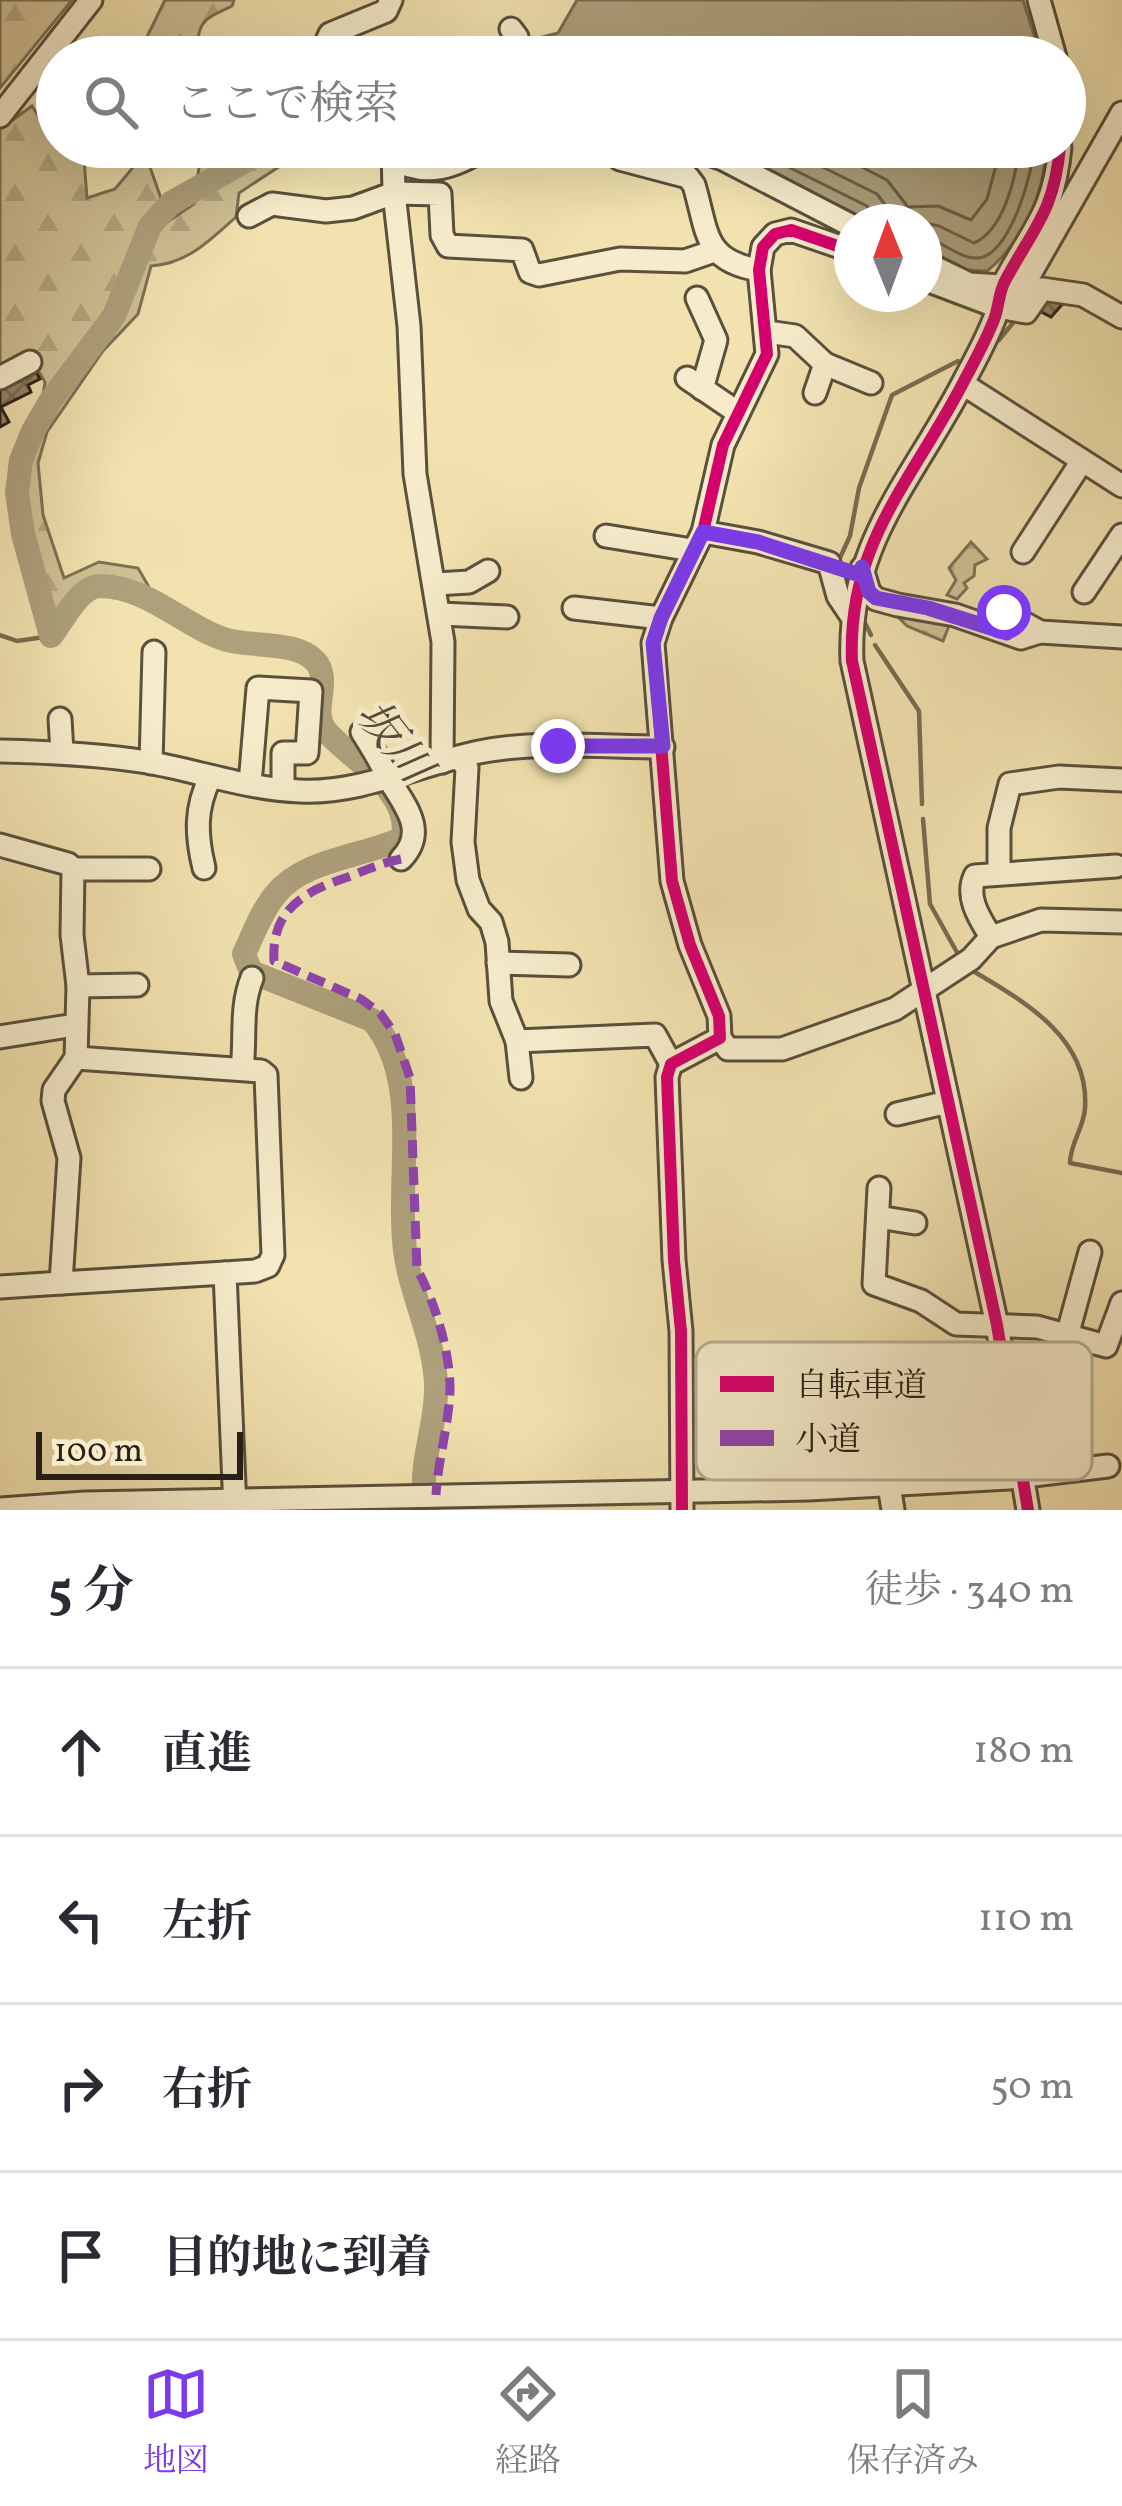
<!DOCTYPE html>
<html lang="ja">
<head>
<meta charset="utf-8">
<style>
  :root { --surface:#fff; --page:#f7f7f7; --text:#2b2b33; --muted:#7c7c81; --line:#e1e1e2; --accent:#7c3aed }
  body { margin:0; font-family:Vollkorn,"Noto Serif JP",serif; background:var(--page); color:var(--text) }
  .compass { position:absolute; left:834px; top:204px; width:108px; height:108px; border-radius:50%; background:var(--surface); box-shadow:0 12px 48px #0002; rotate:359deg }
  .scale { position:absolute; left:36px; bottom:30px; width:207px; box-sizing:border-box; padding-left:12px; border:6px solid #281f15; border-top:0; font-size:33px; line-height:42px; white-space:nowrap; color:#281f15; -webkit-text-stroke:9px #f6eccb; paint-order:stroke }
  .stop { position:absolute; width:36px; height:36px; margin:-27px; border:9px solid #7c3aed; border-radius:50%; background:#fff }
  .stop.end { background:#7c3aed; border-color:#fff; box-shadow:0 3px 12px #0008 }
  .list { margin:0; padding:0; list-style:none }
  h2 { display:flex; justify-content:space-between; align-items:center; height:156px; margin:0; padding:0 48px; font-size:51px }
  h2 small { font-size:39px; font-weight:400; color:var(--muted) }
  .list li { display:grid; grid-template-columns:78px 1fr auto; gap:36px; align-items:center; box-sizing:border-box; height:168px; padding:0 48px; border-top:3px solid var(--line) }
  .list b { display:block; font-size:45px; white-space:nowrap }
  .list em { font-size:39px; font-style:normal; color:var(--muted) }
  .icon { flex:none; width:66px; height:66px; fill:none; stroke:currentColor; stroke-width:2; stroke-linecap:round; stroke-linejoin:round }
  .map { position:relative; flex:none; width:1122px; height:1510px; overflow:hidden }
  .search { position:absolute; background:var(--surface); box-shadow:0 12px 48px #0002; left:36px; right:36px; top:36px; height:132px; display:flex; align-items:center; gap:30px; box-sizing:border-box; padding:0 42px; border-radius:66px; color:var(--muted); font-size:45px }
  .sheet { height:828px; background:var(--surface) }
  nav { display:flex; justify-content:space-around; align-items:center; box-sizing:border-box; height:168px; border-top:3px solid var(--line); background:var(--surface); font-size:33px; color:var(--muted) }
  nav a { display:grid; justify-items:center; gap:6px }
  nav .on { color:var(--accent) }
  .map>svg:first-child { display:block }
  .forest { fill:url(#forest-firs); stroke:#7c7055; stroke-width:3 }
  .cemetery { fill:url(#cemetery-stones); stroke:#7c7055; stroke-width:3 }
  .water { fill:#ada07b; stroke:#786c52; stroke-width:3 }
  .lines { fill:none; stroke-linecap:round; stroke-linejoin:round }
  .shore { stroke:#6a6048; stroke-width:3 }
  .stream { stroke:#786c52; stroke-width:4.5 }
  .river { stroke:#ada07b; stroke-width:24 }
  .building { fill:url(#building-cross-hatch); stroke:#281f15; stroke-width:3 }
  .minor-casing { stroke:#5a503c; stroke-width:27 }
  .minor { stroke:#f6eccb; stroke-width:21 }
  .quiet { stroke:#8e44ad; stroke-width:9; stroke-dasharray:18 9; stroke-linecap:butt }
  .cycleway-casing { stroke:#f6eccb; stroke-width:20 }
  .cycleway { stroke:#d6006c; stroke-width:12 }
  .route { stroke:#7c3aed; stroke-width:15 }
  .labels { text-anchor:middle; stroke-width:10; stroke-linejoin:round; paint-order:stroke }
  .water-label { font-size:45px; font-style:italic; fill:#574c39; stroke:#f6eccb }
  .key { fill:#f6eccb; stroke:#b8ae94; stroke-width:3 }
  .key-label { font-size:33px; fill:#281f15 }
</style>
</head>
<body>
<div class="map">
<svg width="1122" height="1510" viewBox="0 0 1122 1510">
  <defs>
    <pattern id="forest-firs" width="22" height="20" patternUnits="userSpaceOnUse" patternTransform="scale(3)"><rect width="22" height="20" fill="#cfc195"/><path d="M5 1l3.5 6h-7zM16 11l3.5 6h-7z" fill="#b2a580"/></pattern>
    <pattern id="cemetery-stones" width="16" height="16" patternUnits="userSpaceOnUse" patternTransform="scale(3)"><rect width="16" height="16" fill="#cfc195"/><path d="M2 7V4a2 2 0 0 1 4 0v3zM10 15v-3a2 2 0 0 1 4 0v3z" fill="#b2a580"/></pattern>
    <pattern id="building-cross-hatch" width="8" height="8" patternUnits="userSpaceOnUse" patternTransform="scale(3)"><rect width="8" height="8" fill="#918465"/><path d="M0 0l8 8M0 8l8-8" fill="none" stroke="#766b52"/></pattern>
  </defs>
  <rect width="100%" height="100%" fill="#f1e2af"/>
  <filter id="stains"><feTurbulence type="fractalNoise" baseFrequency=".00167" numOctaves="4"/><feColorMatrix values="0 0 0 0 .2 0 0 0 0 .09 0 0 0 0 .02 0 0 0 .5 -.17"/></filter>
  <radialGradient id="worn" r=".72"><stop offset=".6" stop-color="#630" stop-opacity="0"/><stop offset="1" stop-color="#630" stop-opacity=".3"/></radialGradient>
  <g class="forest">
    <path d="M0 0H72L0 88Z"/>
    <path d="M165 0H234L232 6C200 21 199 21 196 57H137Z"/>
    <path d="M32 106 50 134 57 137V147H83L87 198 115 189 145 153 169 221 194 204 201 153 229 154 243 147H309L239 193 236 217C210 240 187 264 151 266L138 314 103 351 47 432 38 463 43 515 64 578 99 562 138 568 153 594 110 582 89 581 55 623 29 530 25 482 35 449 45 382 26 351 0 365V129Z"/>
  </g>
  <g class="cemetery">
    <path d="M971 542 987 559 975 565 974 576 964 583 967 588 957 599 947 595 956 580 949 568Z"/>
    <path d="M886 605 952 618 943 641 907 626Z"/>
  </g>
  <g class="water">
    <path d="M577 0H1023L1041 57H506L523 42 558 33Z"/>
    <path d="M721 147H1046C1045 193 1023 242 987 271L968 270 924 248V222H872Z"/>
  </g>
  <g class="lines">
    <g class="shore">
      <path d="M748 147 867 206 874 222"/>
      <path d="M782 147 877 194 886 206 889 222"/>
      <path d="M823 147 887 180 908 207 938 206 971 220 987 199 1001 147"/>
      <path d="M924 223 939 226 974 243C1004 230 1016 177 1019 147"/>
      <path d="M924 238C942 240 958 258 976 258 1009 259 1033 173 1034 147"/>
    </g>
    <g class="stream">
      <path d="M999 340 1017 318"/>
      <path d="M838 562 850 536 859 488 892 395 958 361"/>
      <path d="M862 617 871 635"/>
      <path d="M0 635 17 641 51 636"/>
      <path d="M875 645 919 711 922 804"/>
      <path d="M923 819 930 904 959 956"/>
      <path d="M968 968C1020 999 1090 1036 1085 1108 1084 1128 1070 1143 1070 1163L1122 1173"/>
    </g>
    <path class="river" d="M270 147 171 203 150 226 114 316 51 400 33 431 21 460 17 493 23 534 51 636C63 621 80 585 101 586 149 587 184 627 227 640 252 647 297 641 315 661 333 680 309 710 326 731 352 761 412 790 403 838 363 857 303 859 275 895 261 912 253 935 244 954L251 972 372 1020C427 1084 391 1190 408 1268 417 1308 434 1342 436 1384 438 1427 415 1468 428 1510"/>
  </g>
  <g class="building">
    <path d="M1043 295 1067 299 1051 317 1036 309Z"/>
    <path d="M34 369 40 379 28 385 31 392 1 407 9 422 0 427V387Z"/>
  </g>
  <g class="lines">
    <g class="minor-casing">
      <g id="minor">
        <path d="M1039 0 1055 57"/>
        <path d="M320 57 330 34 386 11 391 0"/>
        <path d="M497 57 517 37 511 29"/>
        <path d="M0 116 91 0"/>
        <path d="M393 147 394 193 409 326 415 474 443 642 442 762"/>
        <path d="M604 147 620 159 688 177 694 185C708 232 703 261 759 270"/>
        <path d="M689 147 723 159 852 226"/>
        <path d="M393 159C426 178 456 167 487 147"/>
        <path d="M249 216 272 204 326 211 353 208 394 193 440 194 442 235 448 246 522 250 530 272 539 275 620 259 685 261 714 251"/>
        <path d="M924 262 969 284 1002 286"/>
        <path d="M924 279 998 307 1026 312 1042 289 1083 295 1122 317"/>
        <path d="M697 298 716 340 702 389"/>
        <path d="M1010 309 1122 113"/>
        <path d="M767 332 795 336 825 364 871 383"/>
        <path d="M0 378 30 362"/>
        <path d="M687 378 737 412"/>
        <path d="M963 384 1122 486"/>
        <path d="M815 393 825 364"/>
        <path d="M703 532 758 542 829 563 838 596 852 617"/>
        <path d="M606 536 692 550"/>
        <path d="M1023 552 1082 461"/>
        <path d="M862 568 869 592 876 599 898 605 955 615 1021 638 1040 632 1122 637"/>
        <path d="M436 584 469 582 488 571"/>
        <path d="M1084 592 1122 535"/>
        <path d="M574 608 661 618"/>
        <path d="M1004 612 1040 632"/>
        <path d="M440 614 507 617"/>
        <path d="M60 719 62 752"/>
        <path d="M362 732C371 746 379 759 386 774 401 802 430 829 401 859"/>
        <path d="M0 751C49 752 98 754 147 762 198 771 247 789 300 791 361 794 420 764 479 752 538 740 603 747 663 747"/>
        <path d="M459 757 467 768 463 842 468 880 479 909 491 922 497 942 501 1001 517 1041 655 1035 671 1064"/>
        <path d="M151 763 154 652"/>
        <path d="M250 784 258 688 311 691 307 753H283V789"/>
        <path d="M0 845 68 864 73 869 72 935 78 986 76 1058 261 1071 266 1075 273 1255 268 1266 255 1271 225 1273 235 1509"/>
        <path d="M204 868C196 835 195 808 210 778"/>
        <path d="M73 869H149"/>
        <path d="M999 873V828L1010 784 1059 777 1122 780"/>
        <path d="M991 937C980 919 965 897 975 876L1116 866"/>
        <path d="M498 963 569 965"/>
        <path d="M78 986 137 985"/>
        <path d="M0 1037 75 1025"/>
        <path d="M720 1038 728 1049H782L895 1009 971 959 991 937 1041 920 1122 922"/>
        <path d="M517 1041 521 1078"/>
        <path d="M76 1058 54 1090 53 1101 69 1158 61 1283 225 1273"/>
        <path d="M242 1069C246 1037 240 1008 252 978"/>
        <path d="M897 1114 948 1102"/>
        <path d="M879 1188 874 1284 921 1301 956 1324 1037 1327 1106 1346 1122 1303"/>
        <path d="M878 1217 915 1223"/>
        <path d="M0 1287 61 1283"/>
        <path d="M1067 1336 1090 1252"/>
        <path d="M889 1485 893 1510"/>
        <path d="M0 1509 85 1503 809 1489 1009 1478 1108 1466"/>
        <path d="M682 1510 681 1331 674 1260 667 1077 671 1064 720 1038 719 1016 690 945 672 881 653 643 661 618 703 532 723 445 767 354 759 270 763 247 775 234 791 230 852 251"/>
        <path d="M1028 1510 997 1325 852 661C847 544 912 481 963 383 974 362 987 339 995 317 999 305 999 292 1005 281 1034 227 1054 212 1060 147"/>
      </g>
    </g>
    <use href="#minor" class="minor"/>
    <path class="quiet" d="M401 859C381 863 366 870 348 877 306 891 271 908 274 961L361 999 380 1013 395 1034 410 1078 417 1269C435 1302 450 1351 450 1389 449 1425 438 1459 436 1495"/>
    <g class="cycleway-casing">
      <g id="cycleway">
        <path d="M682 1510 681 1331 674 1260 667 1077 671 1064 720 1038 719 1016 690 945 672 881 653 643 661 618 703 532 723 445 767 354 759 270 763 247 775 234 791 230 852 251"/>
        <path d="M1028 1510 997 1325 852 661C847 544 912 481 963 383 974 362 987 339 995 317 999 305 999 292 1005 281 1034 227 1054 212 1060 147"/>
      </g>
    </g>
    <use href="#cycleway" class="cycleway"/>
  </g>
  <g class="lines">
    <path class="route" d="M558 746H663L653 643 661 618 703 532 758 542 860 575 862 567 869 592 876 598 928 608 1007 633 1018 620 1004 612"/>
  </g>
  <g class="labels">
    <g class="water-label">
      <text transform="translate(395 740) rotate(52)" y="16">坂川</text>
    </g>
  </g>
  <rect x="696" y="1342" width="396" height="138" rx="18" class="key"/>
  <rect x="720" y="1376" width="54" height="16" fill="#d6006c"/>
  <rect x="720" y="1430" width="54" height="16" fill="#8e44ad"/>
  <g class="key-label">
    <text x="795" y="1396">自転車道</text>
    <text x="795" y="1450">小道</text>
  </g>
  <rect width="100%" height="100%" filter="url(#stains)"/>
  <rect width="100%" height="100%" fill="url(#worn)"/>
</svg>
<svg class="compass" viewBox="-18 -18 36 36"><path d="M0-13l5 13h-10z" fill="#e53935"/><path d="M0 13l5-13h-10z" fill="#7c7c81"/></svg>
<div class="scale">100 m</div>
<div class="stop" style="left:1004px;top:612px"></div>
<div class="stop end" style="left:558px;top:746px"></div>
<div class="search"><svg class="icon" aria-label="search" viewBox="0 0 24 24"><circle cx="10" cy="10" r="6"/><path d="M15 15l6 6"/></svg>ここで検索</div>
</div>
<section class="sheet">
<h2>5 分<small>徒歩 · 340 m</small></h2>
<ul class="list">
<li><svg class="icon" aria-label="ahead" viewBox="0 0 24 24"><path d="M12 20V5M6 11l6-6 6 6"/></svg><div><b>直進</b></div><em>180 m</em></li>
<li><svg class="icon" aria-label="left" viewBox="0 0 24 24"><path d="M17 20v-9H6M10 6l-5 5 5 5"/></svg><div><b>左折</b></div><em>110 m</em></li>
<li><svg class="icon" aria-label="right" viewBox="0 0 24 24"><path d="M7 20v-9h11M14 6l5 5-5 5"/></svg><div><b>右折</b></div><em>50 m</em></li>
<li><svg class="icon" aria-label="arrive" viewBox="0 0 24 24"><path d="M6 21V4h12l-3 4 3 4H6"/></svg><div><b>目的地に到着</b></div></li>
</ul>
</section>
<nav>
<a class="on"><svg class="icon" aria-label="map" viewBox="0 0 24 24"><path d="M3 6l6-2 6 2 6-2v14l-6 2-6-2-6 2zM9 4v14M15 6v14"/></svg>地図</a>
<a><svg class="icon" aria-label="directions" viewBox="0 0 24 24"><path d="M12 3l9 9-9 9-9-9zM9 14v-3h6M13 9l2 2-2 2"/></svg>経路</a>
<a><svg class="icon" aria-label="saved" viewBox="0 0 24 24"><path d="M7 4h10v16l-5-4-5 4z"/></svg>保存済み</a>
</nav>
</body>
</html>
